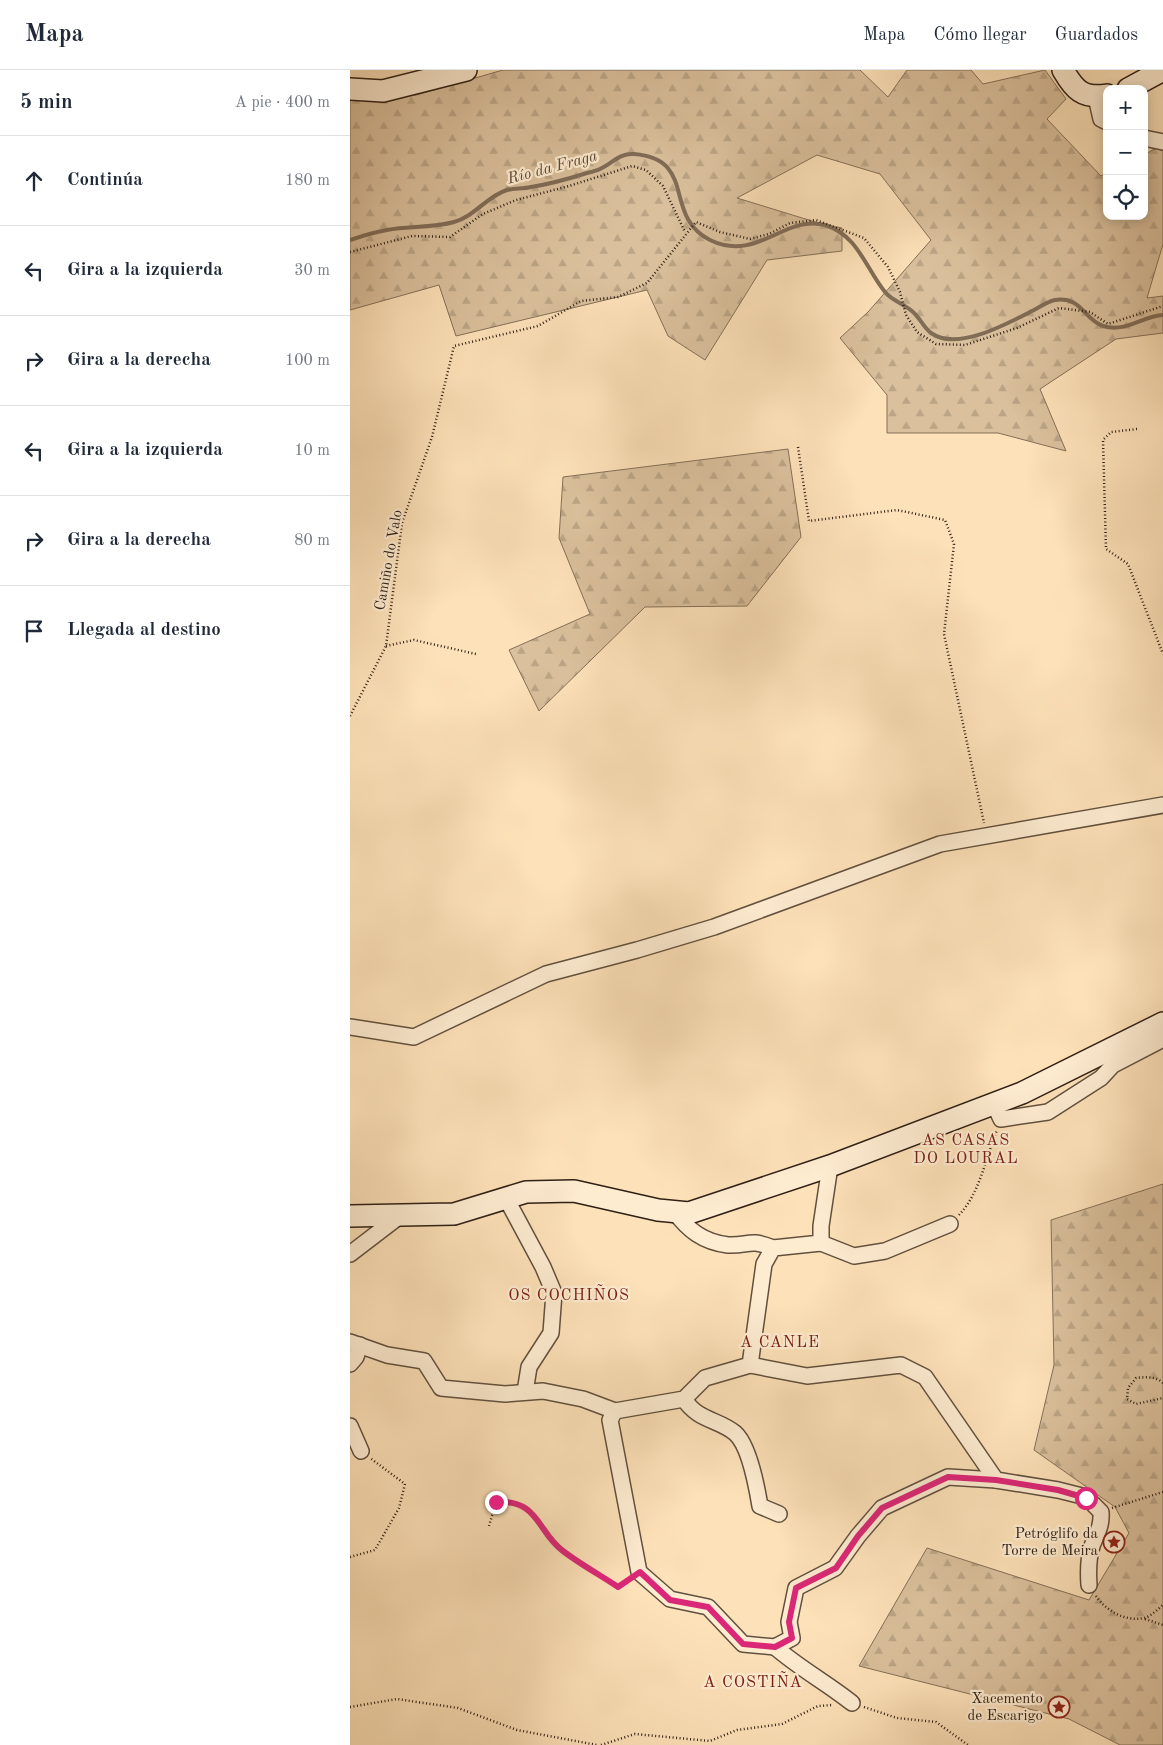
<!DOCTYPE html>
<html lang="es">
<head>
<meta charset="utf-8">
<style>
  :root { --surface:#fff; --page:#f2f2f3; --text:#1f2937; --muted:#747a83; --line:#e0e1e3 }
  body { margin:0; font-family:"Old Standard TT",serif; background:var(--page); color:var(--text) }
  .controls { position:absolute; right:15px; top:15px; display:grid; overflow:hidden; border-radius:10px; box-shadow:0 2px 12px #0003 }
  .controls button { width:45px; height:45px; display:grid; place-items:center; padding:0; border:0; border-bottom:1px solid var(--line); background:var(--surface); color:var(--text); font:25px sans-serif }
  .stop { position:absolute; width:15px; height:15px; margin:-11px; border:4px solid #db2777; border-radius:50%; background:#fff }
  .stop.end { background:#db2777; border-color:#fff; box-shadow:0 1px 5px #0008 }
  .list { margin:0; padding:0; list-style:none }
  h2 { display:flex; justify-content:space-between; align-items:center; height:65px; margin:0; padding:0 20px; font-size:21px }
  h2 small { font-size:16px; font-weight:400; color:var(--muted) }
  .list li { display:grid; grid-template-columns:32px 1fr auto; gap:15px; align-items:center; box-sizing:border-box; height:90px; padding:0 20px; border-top:1px solid var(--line) }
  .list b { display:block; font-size:19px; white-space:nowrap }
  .list em { font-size:16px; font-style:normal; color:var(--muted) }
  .icon { flex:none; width:28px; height:28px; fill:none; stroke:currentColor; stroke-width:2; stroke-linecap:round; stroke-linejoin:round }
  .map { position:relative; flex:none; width:813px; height:1675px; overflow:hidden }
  header { display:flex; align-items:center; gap:30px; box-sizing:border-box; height:70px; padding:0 25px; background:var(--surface); border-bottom:1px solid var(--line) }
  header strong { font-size:24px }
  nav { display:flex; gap:28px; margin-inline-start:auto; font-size:18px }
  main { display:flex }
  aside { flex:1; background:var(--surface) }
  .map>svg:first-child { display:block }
  .forest { fill:url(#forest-firs); stroke:#847058 }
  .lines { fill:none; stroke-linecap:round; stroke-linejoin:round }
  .stream { stroke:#816c56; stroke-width:4 }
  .street-casing { stroke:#62503e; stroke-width:18 }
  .secondary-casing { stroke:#2f1f15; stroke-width:24 }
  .path { stroke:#2f1f15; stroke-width:2.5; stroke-dasharray:1 2.5; stroke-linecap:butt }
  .street { stroke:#feecd1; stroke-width:15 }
  .secondary { stroke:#feecd1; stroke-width:21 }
  .route { stroke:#db2777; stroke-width:6 }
  .labels { text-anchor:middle; stroke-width:4.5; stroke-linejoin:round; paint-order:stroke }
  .street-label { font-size:15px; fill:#2f1f15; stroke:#feecd1 }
  .poi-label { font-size:15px; fill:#2f1f15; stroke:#feecd1; text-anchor:end }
  .water-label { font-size:16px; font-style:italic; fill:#5f4c3b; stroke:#feecd1 }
  .neighbourhood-label { font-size:16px; letter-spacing:1px; fill:#7a1f14; stroke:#feecd1 }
</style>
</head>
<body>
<header>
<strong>Mapa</strong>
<nav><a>Mapa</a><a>Cómo llegar</a><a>Guardados</a></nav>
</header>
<main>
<aside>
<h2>5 min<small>A pie · 400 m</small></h2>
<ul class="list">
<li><svg class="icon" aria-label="ahead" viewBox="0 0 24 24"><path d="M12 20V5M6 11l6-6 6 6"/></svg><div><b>Continúa</b></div><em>180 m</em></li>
<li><svg class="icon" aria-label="left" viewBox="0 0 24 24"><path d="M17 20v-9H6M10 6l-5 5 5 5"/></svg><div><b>Gira a la izquierda</b></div><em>30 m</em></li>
<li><svg class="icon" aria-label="right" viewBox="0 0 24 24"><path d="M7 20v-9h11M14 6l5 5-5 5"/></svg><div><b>Gira a la derecha</b></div><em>100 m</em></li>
<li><svg class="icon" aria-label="left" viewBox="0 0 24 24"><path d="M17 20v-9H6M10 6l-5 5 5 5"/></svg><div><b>Gira a la izquierda</b></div><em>10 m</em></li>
<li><svg class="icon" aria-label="right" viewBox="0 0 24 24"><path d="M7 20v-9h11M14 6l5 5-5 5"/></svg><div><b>Gira a la derecha</b></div><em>80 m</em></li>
<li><svg class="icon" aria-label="arrive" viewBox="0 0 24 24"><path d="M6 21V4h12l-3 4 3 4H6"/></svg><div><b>Llegada al destino</b></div></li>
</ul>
</aside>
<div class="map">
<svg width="813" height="1675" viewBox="0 0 813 1675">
  <defs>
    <pattern id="forest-firs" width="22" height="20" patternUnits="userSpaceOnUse" patternTransform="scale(1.25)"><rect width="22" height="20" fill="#dac09c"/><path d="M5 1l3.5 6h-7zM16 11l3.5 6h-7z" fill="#bba586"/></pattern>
  </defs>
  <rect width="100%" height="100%" fill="#fde1b8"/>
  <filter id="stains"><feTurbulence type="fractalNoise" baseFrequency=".004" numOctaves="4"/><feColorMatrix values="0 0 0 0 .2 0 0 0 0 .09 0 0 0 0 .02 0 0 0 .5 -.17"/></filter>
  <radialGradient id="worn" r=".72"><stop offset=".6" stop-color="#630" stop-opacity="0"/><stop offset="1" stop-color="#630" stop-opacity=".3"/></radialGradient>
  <g class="forest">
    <path d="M153 0H510L538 27 557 0H621L633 14 695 0 716 29 697 49 751 106 757 103V146H794V85L806 78 813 81V174L797 228 813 226V263L766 269 690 319 716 381 648 363H537V325L490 268 518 242 581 170 530 104 467 85 387 128 475 155 492 158V181L417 190 355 290 318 266 297 220 106 266 89 215 0 240V24L66 25Z"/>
    <path d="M438 379 451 467 397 536 295 537 189 641 159 580 240 544 209 468 213 407Z"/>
    <path d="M813 1114V1675H770L719 1649 509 1596 577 1478 739 1530 779 1463 765 1437 684 1380 704 1295 701 1150Z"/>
  </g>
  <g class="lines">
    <path class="stream" d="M0 170C12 166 25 162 37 160 59 156 82 158 104 152 124 147 137 126 157 120 164 118 173 119 181 117 200 114 218 109 237 103 241 102 246 101 250 99 263 93 269 83 284 84 348 89 312 146 360 170 407 193 435 144 475 155 508 165 516 199 535 222 542 231 557 235 565 244 571 250 574 258 581 263 608 282 658 253 684 240 690 237 698 231 705 230 732 226 734 250 753 256 776 263 792 246 813 245"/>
    <g class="street-casing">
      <g id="street">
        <path d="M746 27 751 49 757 52"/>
        <path d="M794 68 813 72"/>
        <path d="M0 957 64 967 196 904 287 880 364 857 590 774 813 735"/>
        <path d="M644 1034 651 1049 698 1042 751 1008 763 995 813 969"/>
        <path d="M480 1096 471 1156V1173L423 1178 414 1194 400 1295 355 1308 334 1329 265 1341 260 1350 289 1502 320 1529 358 1537 393 1574 425 1577 442 1568 439 1552 446 1518 485 1498 508 1466 532 1438 598 1407 646 1410"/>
        <path d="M156 1128 193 1197 204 1223 201 1263 179 1297 175 1322"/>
        <path d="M324 1141C338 1160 353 1172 378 1175 399 1176 399 1168 423 1178"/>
        <path d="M471 1173 504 1186 535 1181 600 1154"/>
        <path d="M0 1184 51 1145"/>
        <path d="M0 1272 37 1285 74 1291 91 1318 155 1324 193 1321 233 1329 265 1341"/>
        <path d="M0 1294 6 1287 10 1275"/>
        <path d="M400 1295 457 1306 551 1295 575 1307 646 1410 708 1420 736 1427 751 1442C752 1456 747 1463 742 1476 738 1489 738 1501 739 1515"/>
        <path d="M334 1329C348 1351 368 1349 385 1363 399 1375 407 1418 410 1436L429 1444"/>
        <path d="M0 1356 11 1381"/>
        <path d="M425 1577C449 1598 477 1613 502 1633"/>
      </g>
    </g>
    <g class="secondary-casing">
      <g id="secondary">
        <path d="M713 0C724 19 732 29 757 25"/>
        <path d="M0 19 33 21 116 0"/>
        <path d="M778 19 813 0"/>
        <path d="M0 1146 104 1144 176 1122 224 1121 308 1140 339 1143 480 1096 672 1023 813 953"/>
      </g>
    </g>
    <g class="path">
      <path d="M0 182 62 166 100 167 133 144 166 130 219 116 282 96 296 100 313 116 335 162"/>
      <path d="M787 359 761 362 753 370 756 479 778 494 813 584"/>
      <path d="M448 377 459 451 547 440 595 450 604 474 594 564 634 753"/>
      <path d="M36 576 64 570 126 584"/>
      <path d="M0 646 36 576 52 453 82 367 104 276 188 256 231 231 268 227 297 213 346 152 370 162 400 169 419 164 440 153 466 150 514 168 538 197 550 222 556 245 567 262 586 274 615 275 667 258 709 238 740 242 758 254 813 236"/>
      <path d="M609 1145C630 1123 636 1087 647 1060"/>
      <path d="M813 1313C806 1306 795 1307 786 1308L778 1318 777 1329 786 1334 813 1328"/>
      <path d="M762 1438 813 1422"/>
      <path d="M139 1456 146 1432C190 1429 187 1462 213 1481 230 1494 250 1505 268 1517L278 1510"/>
      <path d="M0 1487 25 1480 49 1438 55 1414 20 1388"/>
      <path d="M746 1526C756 1541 776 1552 794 1548 800 1547 808 1539 813 1535"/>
      <path d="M795 1549 813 1555"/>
      <path d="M0 1637 47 1629 108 1638 167 1660 247 1675"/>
      <path d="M514 1637 547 1648 586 1652 618 1675"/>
      <path d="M251 1675 285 1664 360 1671 387 1660 432 1654 468 1636 482 1635"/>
    </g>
    <use href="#street" class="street"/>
    <use href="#secondary" class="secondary"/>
  </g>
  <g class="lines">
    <path class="route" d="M146 1432C189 1429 187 1462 213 1481 230 1494 250 1505 268 1517L290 1502 320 1530 358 1537 393 1574 425 1577 442 1568 439 1552 446 1518 486 1498 508 1466 532 1438 598 1407 646 1410 708 1420 736 1428"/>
  </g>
  <defs>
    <g id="sight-ring" transform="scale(1.125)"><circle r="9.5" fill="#feecd1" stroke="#8f2418" stroke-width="1.5"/><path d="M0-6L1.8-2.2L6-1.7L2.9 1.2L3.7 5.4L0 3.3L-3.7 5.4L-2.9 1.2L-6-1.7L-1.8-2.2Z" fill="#8f2418"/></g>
  </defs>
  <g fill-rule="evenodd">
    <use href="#sight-ring" x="764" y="1472"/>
    <use href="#sight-ring" x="709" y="1637"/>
  </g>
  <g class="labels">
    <g class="street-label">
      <text transform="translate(38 490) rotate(-80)" y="5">Camiño do Valo</text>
    </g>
    <g class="poi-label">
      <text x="748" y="1468">Petróglifo da<tspan x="748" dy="17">Torre de Meira</tspan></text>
      <text x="693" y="1633">Xacemento<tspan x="693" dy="17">de Escarigo</tspan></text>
    </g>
    <g class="water-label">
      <text transform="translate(202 96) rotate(-15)" y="6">Río da Fraga</text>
    </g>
    <g class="neighbourhood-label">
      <text x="616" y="1075">AS CASAS<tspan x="616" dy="18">DO LOURAL</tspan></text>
      <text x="219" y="1230">OS COCHIÑOS</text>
      <text x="430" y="1277">A CANLE</text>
      <text x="403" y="1617">A COSTIÑA</text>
    </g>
  </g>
  <rect width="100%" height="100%" filter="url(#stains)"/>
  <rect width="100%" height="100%" fill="url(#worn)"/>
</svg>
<div class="controls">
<button>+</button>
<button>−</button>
<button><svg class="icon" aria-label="locate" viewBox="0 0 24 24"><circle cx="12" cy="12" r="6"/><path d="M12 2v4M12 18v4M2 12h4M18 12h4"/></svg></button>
</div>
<div class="stop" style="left:736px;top:1428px"></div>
<div class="stop end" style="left:146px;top:1432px"></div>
</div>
</main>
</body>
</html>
